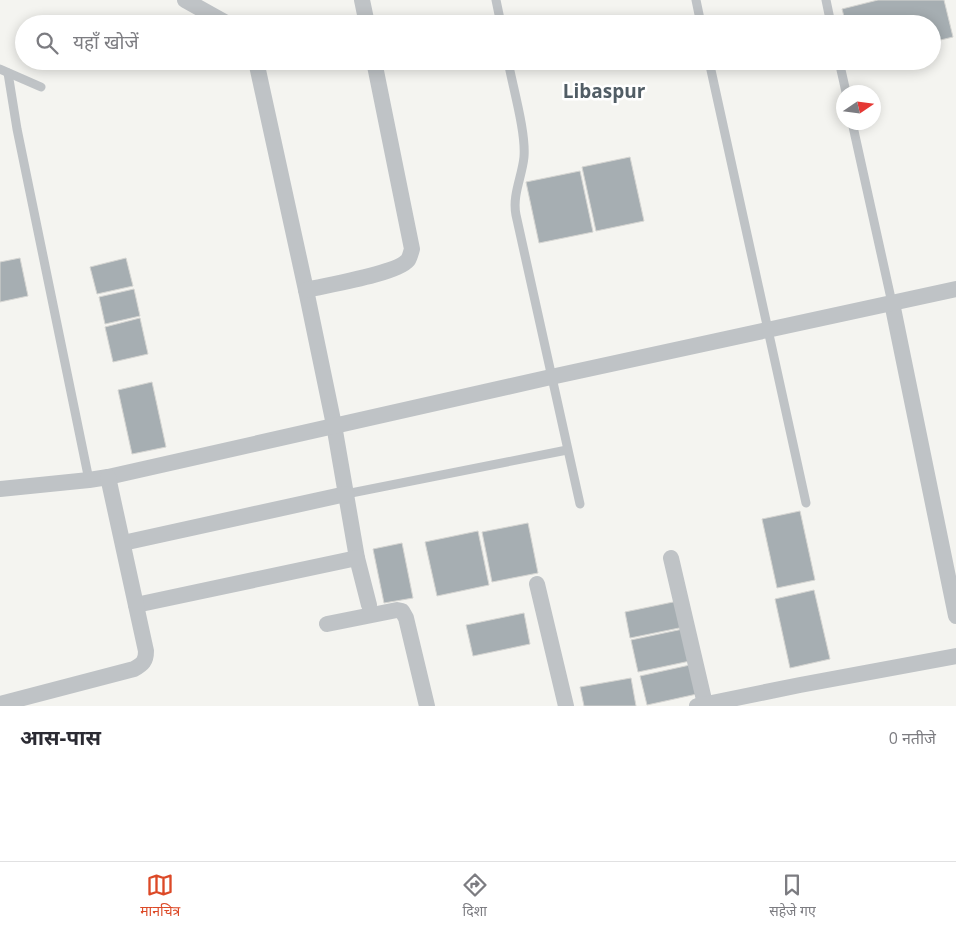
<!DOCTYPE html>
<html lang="hi">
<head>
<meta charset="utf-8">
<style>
  :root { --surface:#fff; --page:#f7f7f7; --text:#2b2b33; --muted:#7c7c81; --line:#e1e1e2; --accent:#dc4927 }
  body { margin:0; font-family:"Open Sans","Noto Sans Devanagari",sans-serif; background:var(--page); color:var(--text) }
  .compass { position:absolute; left:836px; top:85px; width:45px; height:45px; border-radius:50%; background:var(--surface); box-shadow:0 2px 12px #0003; rotate:77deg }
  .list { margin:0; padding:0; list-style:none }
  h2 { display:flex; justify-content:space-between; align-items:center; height:65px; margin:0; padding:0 20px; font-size:21px }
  h2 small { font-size:16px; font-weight:400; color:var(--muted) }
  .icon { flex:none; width:28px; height:28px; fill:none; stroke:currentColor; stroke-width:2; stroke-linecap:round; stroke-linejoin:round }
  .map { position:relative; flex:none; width:956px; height:706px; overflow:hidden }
  .search { position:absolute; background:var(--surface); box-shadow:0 2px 12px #0003; left:15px; right:15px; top:15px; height:55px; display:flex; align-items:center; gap:12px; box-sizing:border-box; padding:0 18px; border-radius:28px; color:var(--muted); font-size:19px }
  .sheet { height:155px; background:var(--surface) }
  nav { display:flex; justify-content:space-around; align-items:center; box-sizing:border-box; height:70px; border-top:1px solid var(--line); background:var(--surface); font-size:14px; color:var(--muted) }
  nav a { display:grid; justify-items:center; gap:2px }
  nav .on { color:var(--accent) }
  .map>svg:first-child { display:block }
  .building { fill:#a6aeb2; stroke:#d5d5d2 }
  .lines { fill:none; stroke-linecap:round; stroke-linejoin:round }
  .service { stroke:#bfc3c6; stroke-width:9 }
  .minor { stroke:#bfc3c6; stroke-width:16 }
  .labels { text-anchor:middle; stroke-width:5; stroke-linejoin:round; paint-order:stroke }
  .neighbourhood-label { font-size:19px; font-weight:bold; fill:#515d65; stroke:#fff }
</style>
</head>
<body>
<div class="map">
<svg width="956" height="706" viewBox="0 0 956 706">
  <rect width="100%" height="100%" fill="#f4f4f0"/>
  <g class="building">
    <path d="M878 0H944L953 37 932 42V24H846L842 9Z"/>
    <path d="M630 157 644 221 596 231 582 167Z"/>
    <path d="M580 171 593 232 539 243 526 182Z"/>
    <path d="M20 258 28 296 0 302V262Z"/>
    <path d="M126 258 133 286 97 294 90 267Z"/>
    <path d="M134 289 140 316 105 324 99 297Z"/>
    <path d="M140 318 148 354 113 362 105 327Z"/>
    <path d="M152 382 166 447 132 454 118 390Z"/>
    <path d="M800 511 815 580 777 588 762 519Z"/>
    <path d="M528 523 538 573 492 582 482 532Z"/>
    <path d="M478 531 489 585 437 596 425 542Z"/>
    <path d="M402 543 413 598 384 603 373 549Z"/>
    <path d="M814 590 830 659 790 668 775 599Z"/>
    <path d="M678 601 684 627 630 638 625 612Z"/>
    <path d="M524 613 530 644 473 656 466 625Z"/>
    <path d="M683 629 690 661 638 672 631 640Z"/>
    <path d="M690 665 697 694 647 705 640 676Z"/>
    <path d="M631 678 636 706H584L580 687Z"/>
  </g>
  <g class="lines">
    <g class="service">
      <path d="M496 0 501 24"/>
      <path d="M696 0 701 24"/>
      <path d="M826 0 831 24"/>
      <path d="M508 61C513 88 526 132 524 157 522 177 512 195 516 215L580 504"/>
      <path d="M709 61 806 503"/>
      <path d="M839 61 846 92"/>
      <path d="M0 69 41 87"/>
      <path d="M8 73 17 129 89 480"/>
      <path d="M852 122 892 303"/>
      <path d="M346 494 567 450"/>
    </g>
    <g class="minor">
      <path d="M185 0 228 24"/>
      <path d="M362 0 367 24"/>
      <path d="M256 61 306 290 334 425 357 558 369 605"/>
      <path d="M306 290C326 285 397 274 408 260 410 257 411 252 412 249L374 61"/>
      <path d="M892 303 956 616"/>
      <path d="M0 489 89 480 108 477 551 377 956 289"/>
      <path d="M123 543 346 494"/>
      <path d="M671 558 705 704"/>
      <path d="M537 584 566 706"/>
      <path d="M136 605 357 558"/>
      <path d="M327 624 397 610 402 611 406 618 427 706"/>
      <path d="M0 704 134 669C143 664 146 661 146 651L108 477"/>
      <path d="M697 706 800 685 956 656"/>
    </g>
  </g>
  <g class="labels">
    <g class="neighbourhood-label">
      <text x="604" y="98">Libaspur</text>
    </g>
  </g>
</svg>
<svg class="compass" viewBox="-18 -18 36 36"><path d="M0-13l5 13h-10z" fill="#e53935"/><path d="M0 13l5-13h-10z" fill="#7c7c81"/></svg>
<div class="search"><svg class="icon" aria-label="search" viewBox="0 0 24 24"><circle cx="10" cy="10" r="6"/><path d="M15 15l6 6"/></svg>यहाँ खोजें</div>
</div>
<section class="sheet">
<h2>आस-पास<small>0 नतीजे</small></h2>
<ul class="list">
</ul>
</section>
<nav>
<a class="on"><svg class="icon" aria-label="map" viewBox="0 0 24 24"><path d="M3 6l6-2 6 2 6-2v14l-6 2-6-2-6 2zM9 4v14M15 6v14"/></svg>मानचित्र</a>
<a><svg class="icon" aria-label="directions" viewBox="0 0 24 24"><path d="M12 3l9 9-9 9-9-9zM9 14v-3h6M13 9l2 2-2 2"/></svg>दिशा</a>
<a><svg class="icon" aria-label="saved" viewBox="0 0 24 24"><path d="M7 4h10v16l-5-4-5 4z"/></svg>सहेजे गए</a>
</nav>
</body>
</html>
